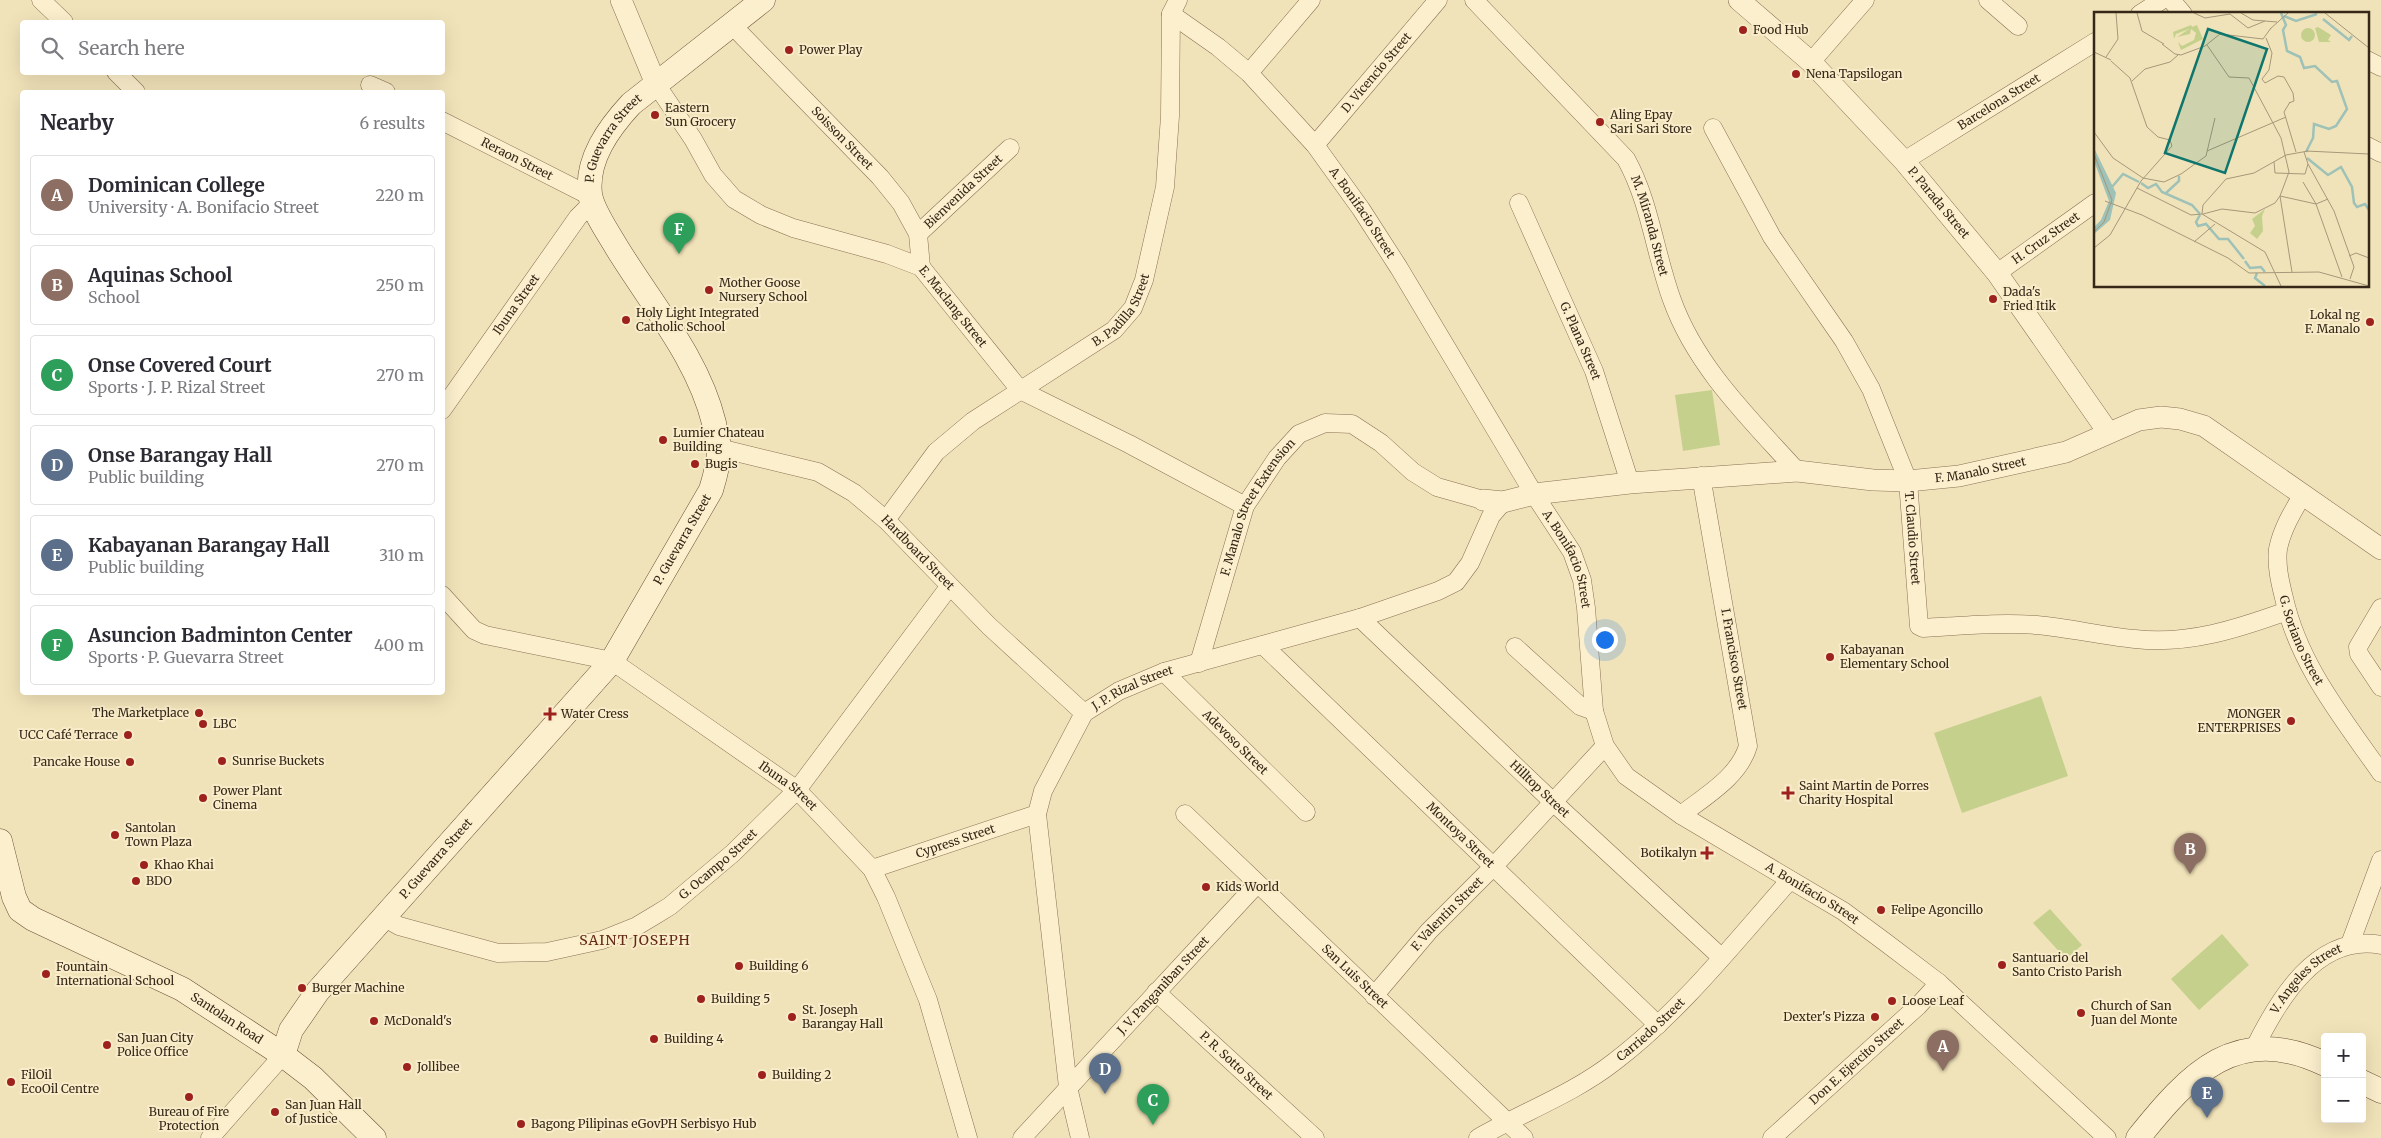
<!DOCTYPE html>
<html lang="en">
<head>
<meta charset="utf-8">
<style>
  :root { --surface:#fff; --page:#f7f7f7; --text:#2b2b33; --muted:#7c7c81; --line:#e1e1e2; --accent:#9d221e }
  body { margin:0; font-family:Merriweather,serif; background:var(--page); color:var(--text) }
  .controls { position:absolute; right:15px; bottom:15px; display:grid; overflow:hidden; border-radius:5px; box-shadow:0 5px 20px #0002 }
  .controls button { width:45px; height:45px; display:grid; place-items:center; padding:0; border:0; border-bottom:1px solid var(--line); background:var(--surface); color:var(--text); font:25px sans-serif }
  .you { position:absolute; left:1604px; top:639px; width:18px; height:18px; margin:-12px; border:4px solid #fff; border-radius:50%; background:#1a73e8; box-shadow:0 0 0 8px #1a73e833 }
  .badge { display:grid; place-items:center; width:32px; height:32px; border-radius:50%; background:var(--accent); color:#fff; font-size:16px; font-weight:700 }
  .pin { position:absolute; translate:-50% -41px; filter:drop-shadow(0 1px 2px #0008) }
  .pin::after { content:''; position:absolute; top:26px; width:18px; height:15px; background:inherit; clip-path:polygon(0 0,100% 0,50% 100%) }
  .list { margin:0; padding:0; list-style:none }
  h2 { display:flex; justify-content:space-between; align-items:center; height:65px; margin:0; padding:0 20px; font-size:21px }
  h2 small { font-size:16px; font-weight:400; color:var(--muted) }
  .list li { display:grid; grid-template-columns:32px 1fr auto; gap:15px; align-items:center; box-sizing:border-box; height:80px; margin:0 10px 10px; padding:0 10px; border:1px solid var(--line); border-radius:5px }
  .list b { display:block; font-size:19px; white-space:nowrap }
  .list p { margin:0; font-size:16px; white-space:nowrap; color:var(--muted) }
  .list em { font-size:16px; font-style:normal; color:var(--muted) }
  .icon { flex:none; width:28px; height:28px; fill:none; stroke:currentColor; stroke-width:2; stroke-linecap:round; stroke-linejoin:round }
  .map { position:relative; flex:none; width:2381px; height:1138px; overflow:hidden }
  .search { position:absolute; background:var(--surface); box-shadow:0 5px 20px #0002; left:20px; top:20px; width:425px; height:55px; display:flex; align-items:center; gap:12px; box-sizing:border-box; padding:0 18px; border-radius:5px; color:var(--muted); font-size:19px }
  .panel { position:absolute; background:var(--surface); box-shadow:0 5px 20px #0002; left:20px; top:90px; width:425px; height:605px; border-radius:5px }
  .map>svg:first-child { display:block }
  .green { fill:#c5d08d }
  .lines { fill:none; stroke-linecap:round; stroke-linejoin:round }
  .minor-casing { stroke:#897153; stroke-width:19 }
  .tertiary-casing { stroke:#897153; stroke-width:22 }
  .secondary-casing { stroke:#6a5236; stroke-width:25 }
  .minor { stroke:#fcefcd; stroke-width:18 }
  .tertiary { stroke:#fcefcd; stroke-width:21 }
  .secondary { stroke:#fcefcd; stroke-width:24 }
  .poi-dot { fill:#9d221e; stroke:#f8ecc9; stroke-width:2 }
  .labels { text-anchor:middle; stroke-width:4; stroke-linejoin:round; paint-order:stroke }
  .poi-label { font-size:12px; fill:#362819; stroke:#f8ecc9; text-anchor:start }
  .street-label { font-size:12px; fill:#362819; stroke:#f8ecc9 }
  .neighbourhood-label { font-size:14px; letter-spacing:1px; fill:#662915; stroke:#f8ecc9 }
  .inset-river { fill:none; stroke:#9ec1b8; stroke-width:2.5 }
  .inset-road { fill:none; stroke:#a69879; stroke-width:1 }
  .view { fill:#0f766e; fill-opacity:0.15; stroke:#0f766e; stroke-width:2.5 }
  .inset-edge { fill:none; stroke:#362819; stroke-width:2.5 }
</style>
</head>
<body>
<div class="map">
<svg width="2381" height="1138" viewBox="0 0 2381 1138">
  <rect width="100%" height="100%" fill="#f1e3b9"/>
  <g class="green">
    <path d="M1712 390 1720 445 1683 451 1675 395Z"/>
    <path d="M2041 696 2068 776 1962 813 1934 733Z"/>
    <path d="M2050 909 2082 945 2066 959 2033 923Z"/>
    <path d="M2222 934 2249 965 2199 1010 2171 979Z"/>
  </g>
  <g class="lines">
    <g class="minor-casing">
      <g id="minor">
        <path d="M41 0 64 22"/>
        <path id="s1" d="M1474 0 1626 159C1650 202 1655 254 1672 300 1696 367 1750 419 1797 471"/>
        <path d="M1988 0 2018 26"/>
        <path d="M2171 0 2183 14"/>
        <path id="s2" d="M1171 14 1218 47 1249 73 1315 145 1361 209 1399 268 1534 494 1572 552 1582 580 1586 608 1594 711 1605 746 1626 776 1681 815 1843 911 1885 942 1939 983 2107 1138"/>
        <path d="M2140 14 2162 0"/>
        <path id="s3" d="M732 25 880 177 901 203 918 234 921 267"/>
        <path d="M2367 60 2381 67"/>
        <path d="M1811 62 1865 0"/>
        <path d="M116 72 136 92"/>
        <path d="M1249 73 1311 0"/>
        <path id="s4" d="M656 84 693 139 713 175 734 199 761 215 793 228 887 254 921 267 1020 390 1129 444 1245 506"/>
        <path d="M370 85 386 92"/>
        <path id="s5" d="M442 121 590 196"/>
        <path id="s6" d="M1713 128 1772 237 1844 341 1871 389 1908 481 1919 626 1923 628C1960 626 2000 622 2037 625 2070 628 2102 636 2135 639 2188 645 2237 629 2287 611"/>
        <path id="s7" d="M1315 145 1438 0"/>
        <path d="M2367 146 2381 153"/>
        <path id="s8" d="M1904 161 2095 42"/>
        <path id="s9" d="M1519 203 1594 371 1630 483"/>
        <path id="s10" d="M918 234 1010 148"/>
        <path id="s11" d="M1997 273 2095 203"/>
        <path id="s12" d="M442 410 578 217 593 202"/>
        <path id="s13" d="M719 448 818 472 854 493 886 520 989 626 1084 713"/>
        <path id="s14" d="M2303 494C2293 511 2282 529 2278 549 2276 565 2280 582 2284 598 2299 665 2342 717 2381 773"/>
        <path id="s15" d="M886 520 936 452 973 421 1114 330 1133 308 1144 280 1165 187 1170 116 1171 14 1178 0"/>
        <path id="s16" d="M442 595 474 630 485 635 612 661 797 790 823 817 872 869 886 897 928 1000 968 1138"/>
        <path d="M2381 608 2358 647 2359 654 2381 687"/>
        <path id="s17" d="M1360 618 1552 801 1721 957"/>
        <path id="s18" d="M1263 645 1658 1025"/>
        <path d="M1515 647 1580 706 1594 711"/>
        <path id="s19" d="M1199 663 1245 506 1277 458 1299 434 1325 423 1352 424 1381 443 1413 472 1437 487 1483 500"/>
        <path id="s20" d="M1164 672 1306 812"/>
        <path id="s21" d="M1185 814 1524 1138"/>
        <path d="M1681 815C1705 796 1739 777 1748 746L1701 476"/>
        <path id="s22" d="M872 869 1037 814"/>
        <path id="s23" d="M385 918 399 926 498 953 547 952 602 940 637 926 657 914 670 906 733 853 797 790 949 587"/>
        <path d="M2350 944 2381 860"/>
        <path id="s24" d="M1156 992 1315 1138"/>
        <path id="s25" d="M1374 996 1429 931 1494 866 1605 746"/>
        <path id="s26" d="M2254 1049C2278 1000 2317 933 2381 945"/>
        <path d="M210 1138 283 1055"/>
        <path id="s27" d="M1022 1138 1257 884"/>
        <path id="s28" d="M1080 1138 1068 1087 1037 814 1043 791 1084 713 1119 691 1164 672 1360 618 1438 591 1456 582 1470 563 1491 516 1503 502"/>
        <path id="s29" d="M1478 1138C1523 1112 1573 1094 1614 1062 1681 1011 1734 943 1790 880"/>
        <path id="s30" d="M1772 1138 1918 1006 1939 983"/>
      </g>
    </g>
    <g class="tertiary-casing">
      <g id="tertiary">
        <path d="M621 0 656 84"/>
        <path id="s31" d="M1739 0 1811 62 1904 161 1997 273 2108 432"/>
        <path id="s32" d="M1483 500 1503 502 1534 494 1630 483 1797 471 1873 480 1908 481 1959 476 2066 452 2139 420 2161 417 2180 419 2204 426 2381 549"/>
      </g>
    </g>
    <g class="secondary-casing">
      <g id="secondary">
        <path id="s33" d="M0 841 14 897 20 910 33 919 182 989 225 1017 283 1055 313 1078 374 1138"/>
        <path id="s34" d="M283 1055 291 1030 318 991 612 661 711 490C715 477 719 463 719 449 719 441 715 431 714 423 698 358 652 305 617 248 609 234 592 210 590 194 586 159 609 128 631 104L763 0"/>
        <path d="M2362 1082 2381 1091"/>
        <path d="M2138 1138C2190 1073 2237 1022 2325 1064"/>
      </g>
    </g>
    <use href="#minor" class="minor"/>
    <use href="#tertiary" class="tertiary"/>
    <use href="#secondary" class="secondary"/>
  </g>
  <g class="poi-dot">
    <circle cx="1743" cy="30" r="5"/>
    <circle cx="789" cy="50" r="5"/>
    <circle cx="1796" cy="74" r="5"/>
    <circle cx="655" cy="115" r="5"/>
    <circle cx="1600" cy="122" r="5"/>
    <circle cx="709" cy="290" r="5"/>
    <circle cx="1993" cy="299" r="5"/>
    <circle cx="626" cy="320" r="5"/>
    <circle cx="2370" cy="322" r="5"/>
    <circle cx="663" cy="440" r="5"/>
    <circle cx="695" cy="464" r="5"/>
    <circle cx="1830" cy="657" r="5"/>
    <circle cx="199" cy="713" r="5"/>
    <path d="M547.5 706.5h5v5h5v5h-5v5h-5v-5h-5v-5h5z"/>
    <circle cx="2291" cy="721" r="5"/>
    <circle cx="203" cy="724" r="5"/>
    <circle cx="128" cy="735" r="5"/>
    <circle cx="222" cy="761" r="5"/>
    <circle cx="130" cy="762" r="5"/>
    <path d="M1785.5 785.5h5v5h5v5h-5v5h-5v-5h-5v-5h5z"/>
    <circle cx="203" cy="798" r="5"/>
    <circle cx="115" cy="835" r="5"/>
    <path d="M1704.5 845.5h5v5h5v5h-5v5h-5v-5h-5v-5h5z"/>
    <circle cx="144" cy="865" r="5"/>
    <circle cx="136" cy="881" r="5"/>
    <circle cx="1206" cy="887" r="5"/>
    <circle cx="1881" cy="910" r="5"/>
    <circle cx="2002" cy="965" r="5"/>
    <circle cx="739" cy="966" r="5"/>
    <circle cx="46" cy="974" r="5"/>
    <circle cx="302" cy="988" r="5"/>
    <circle cx="701" cy="999" r="5"/>
    <circle cx="1892" cy="1001" r="5"/>
    <circle cx="2081" cy="1013" r="5"/>
    <circle cx="792" cy="1017" r="5"/>
    <circle cx="1875" cy="1017" r="5"/>
    <circle cx="374" cy="1021" r="5"/>
    <circle cx="654" cy="1039" r="5"/>
    <circle cx="107" cy="1045" r="5"/>
    <circle cx="407" cy="1067" r="5"/>
    <circle cx="762" cy="1075" r="5"/>
    <circle cx="11" cy="1082" r="5"/>
    <circle cx="189" cy="1097" r="5"/>
    <circle cx="275" cy="1112" r="5"/>
    <circle cx="521" cy="1124" r="5"/>
  </g>
  <g class="labels">
    <g class="poi-label">
      <text x="1753" y="34">Food Hub</text>
      <text x="799" y="54">Power Play</text>
      <text x="1806" y="78">Nena Tapsilogan</text>
      <text x="665" y="112">Eastern<tspan x="665" dy="14">Sun Grocery</tspan></text>
      <text x="1610" y="119">Aling Epay<tspan x="1610" dy="14">Sari Sari Store</tspan></text>
      <text x="719" y="287">Mother Goose<tspan x="719" dy="14">Nursery School</tspan></text>
      <text x="2003" y="296">Dada's<tspan x="2003" dy="14">Fried Itik</tspan></text>
      <text x="636" y="317">Holy Light Integrated<tspan x="636" dy="14">Catholic School</tspan></text>
      <text x="2360" y="319" text-anchor="end">Lokal ng<tspan x="2360" dy="14">F. Manalo</tspan></text>
      <text x="673" y="437">Lumier Chateau<tspan x="673" dy="14">Building</tspan></text>
      <text x="705" y="468">Bugis</text>
      <text x="1840" y="654">Kabayanan<tspan x="1840" dy="14">Elementary School</tspan></text>
      <text x="189" y="717" text-anchor="end">The Marketplace</text>
      <text x="561" y="718">Water Cress</text>
      <text x="2281" y="718" text-anchor="end">MONGER<tspan x="2281" dy="14">ENTERPRISES</tspan></text>
      <text x="213" y="728">LBC</text>
      <text x="118" y="739" text-anchor="end">UCC Café Terrace</text>
      <text x="232" y="765">Sunrise Buckets</text>
      <text x="120" y="766" text-anchor="end">Pancake House</text>
      <text x="1799" y="790">Saint Martin de Porres<tspan x="1799" dy="14">Charity Hospital</tspan></text>
      <text x="213" y="795">Power Plant<tspan x="213" dy="14">Cinema</tspan></text>
      <text x="125" y="832">Santolan<tspan x="125" dy="14">Town Plaza</tspan></text>
      <text x="1697" y="857" text-anchor="end">Botikalyn</text>
      <text x="154" y="869">Khao Khai</text>
      <text x="146" y="885">BDO</text>
      <text x="1216" y="891">Kids World</text>
      <text x="1891" y="914">Felipe Agoncillo</text>
      <text x="2012" y="962">Santuario del<tspan x="2012" dy="14">Santo Cristo Parish</tspan></text>
      <text x="749" y="970">Building 6</text>
      <text x="56" y="971">Fountain<tspan x="56" dy="14">International School</tspan></text>
      <text x="312" y="992">Burger Machine</text>
      <text x="711" y="1003">Building 5</text>
      <text x="1902" y="1005">Loose Leaf</text>
      <text x="2091" y="1010">Church of San<tspan x="2091" dy="14">Juan del Monte</tspan></text>
      <text x="802" y="1014">St. Joseph<tspan x="802" dy="14">Barangay Hall</tspan></text>
      <text x="1865" y="1021" text-anchor="end">Dexter's Pizza</text>
      <text x="384" y="1025">McDonald's</text>
      <text x="117" y="1042">San Juan City<tspan x="117" dy="14">Police Office</tspan></text>
      <text x="664" y="1043">Building 4</text>
      <text x="417" y="1071">Jollibee</text>
      <text x="21" y="1079">FilOil<tspan x="21" dy="14">EcoOil Centre</tspan></text>
      <text x="772" y="1079">Building 2</text>
      <text x="285" y="1109">San Juan Hall<tspan x="285" dy="14">of Justice</tspan></text>
      <text x="189" y="1116" text-anchor="middle">Bureau of Fire<tspan x="189" dy="14">Protection</tspan></text>
      <text x="531" y="1128">Bagong Pilipinas eGovPH Serbisyo Hub</text>
    </g>
    <g class="street-label">
      <text dy="4" stroke="none"><textPath href="#s7" startOffset="95">D. Vicencio Street</textPath></text>
      <text dy="4" stroke="none"><textPath href="#s8" startOffset="112">Barcelona Street</textPath></text>
      <text dy="4" stroke="none"><textPath href="#s3" startOffset="158">Soisson Street</textPath></text>
      <text dy="4" stroke="none"><textPath href="#s34" startOffset="1106">P. Guevarra Street</textPath></text>
      <text dy="4" stroke="none"><textPath href="#s5" startOffset="84">Reraon Street</textPath></text>
      <text dy="4" stroke="none"><textPath href="#s10" startOffset="62">Bienvenida Street</textPath></text>
      <text dy="4" stroke="none"><textPath href="#s31" startOffset="285">P. Parada Street</textPath></text>
      <text dy="4" stroke="none"><textPath href="#s2" startOffset="278">A. Bonifacio Street</textPath></text>
      <text dy="4" stroke="none"><textPath href="#s1" startOffset="291">M. Miranda Street</textPath></text>
      <text dy="4" stroke="none"><textPath href="#s11" startOffset="60">H. Cruz Street</textPath></text>
      <text dy="4" stroke="none"><textPath href="#s12" startOffset="129">Ibuna Street</textPath></text>
      <text dy="4" stroke="none"><textPath href="#s15" startOffset="321">B. Padilla Street</textPath></text>
      <text dy="4" stroke="none"><textPath href="#s4" startOffset="390">E. Maclang Street</textPath></text>
      <text dy="4" stroke="none"><textPath href="#s9" startOffset="151">G. Plana Street</textPath></text>
      <text dy="4" stroke="none"><textPath href="#s32" startOffset="501">F. Manalo Street</textPath></text>
      <text dy="4" stroke="none"><textPath href="#s19" startOffset="168">F. Manalo Street Extension</textPath></text>
      <text dy="4" stroke="none"><textPath href="#s6" startOffset="462">T. Claudio Street</textPath></text>
      <text dy="4" stroke="none"><textPath href="#s34" startOffset="656">P. Guevarra Street</textPath></text>
      <text dy="4" stroke="none"><textPath href="#s13" startOffset="231">Hardboard Street</textPath></text>
      <text dy="4" stroke="none"><textPath href="#s2" startOffset="682">A. Bonifacio Street</textPath></text>
      <text dy="4" stroke="none"><textPath href="#s14" startOffset="156">G. Soriano Street</textPath></text>
      <text transform="translate(1734 659) rotate(80)" y="4">I. Francisco Street</text>
      <text dy="4" stroke="none"><textPath href="#s28" startOffset="494">J. P. Rizal Street</textPath></text>
      <text dy="4" stroke="none"><textPath href="#s20" startOffset="100">Adevoso Street</textPath></text>
      <text dy="4" stroke="none"><textPath href="#s16" startOffset="405">Ibuna Street</textPath></text>
      <text dy="4" stroke="none"><textPath href="#s17" startOffset="248">Hilltop Street</textPath></text>
      <text dy="4" stroke="none"><textPath href="#s18" startOffset="274">Montoya Street</textPath></text>
      <text dy="4" stroke="none"><textPath href="#s22" startOffset="88">Cypress Street</textPath></text>
      <text dy="4" stroke="none"><textPath href="#s34" startOffset="251">P. Guevarra Street</textPath></text>
      <text dy="4" stroke="none"><textPath href="#s23" startOffset="364">G. Ocampo Street</textPath></text>
      <text dy="4" stroke="none"><textPath href="#s2" startOffset="1132">A. Bonifacio Street</textPath></text>
      <text dy="4" stroke="none"><textPath href="#s25" startOffset="110">F. Valentin Street</textPath></text>
      <text dy="4" stroke="none"><textPath href="#s21" startOffset="235">San Luis Street</textPath></text>
      <text dy="4" stroke="none"><textPath href="#s26" startOffset="89">V. Angeles Street</textPath></text>
      <text dy="4" stroke="none"><textPath href="#s27" startOffset="208">J. V. Panganiban Street</textPath></text>
      <text dy="4" stroke="none"><textPath href="#s33" startOffset="306">Santolan Road</textPath></text>
      <text dy="4" stroke="none"><textPath href="#s29" startOffset="205">Carriedo Street</textPath></text>
      <text dy="4" stroke="none"><textPath href="#s30" startOffset="114">Don E. Ejercito Street</textPath></text>
      <text dy="4" stroke="none"><textPath href="#s24" startOffset="109">P. R. Sotto Street</textPath></text>
    </g>
    <g class="neighbourhood-label">
      <text x="635" y="945">SAINT JOSEPH</text>
    </g>
  </g>
  <g transform="translate(2094 12)">
    <rect width="275" height="275" fill="#f1e3b9"/>
    <path d="M97 13 98 15 103 13 109 27 87 38 84 30 88 34 100 28 102 21 97 17 96 22 83 25 95 17 82 22 80 27 79 20ZM224 15 237 23 234 28 237 30H225L221 16ZM207 23a7 7 0 1 1 14 0a7 7 0 1 1-14 0ZM171 197 168 204 169 219 163 227 156 221 161 214 158 207Z" fill="#c5d08d"/>
    <path d="M0 136 22 181 16 208 0 222V215L7 208 15 189 0 149Z" fill="#9ec1b8"/>
    <path class="inset-river" d="M187 1 192 13 189 18 193 39 206 45 210 56 221 54 238 70 243 69 253 97 242 114 235 117 220 112 219 126 212 140M190 4 202 9 223 2M229 7 255 28 258 24M213 146 234 163 247 155 258 175 260 191 263 195 271 192 275 198M47 171 54 176 62 172 68 180 98 193 106 202M18 175 29 162 45 170M72 181 85 169V164M106 203 102 210 104 214 112 212 125 227H134L150 247M151 249 156 256 167 255 171 260M163 261 161 266 171 274"/>
    <path class="inset-road" d="M43 1 48 19 70 32M100 1 111 6 136 2 154 16 171 9M147 1 159 8 183 10M231 1 275 36M0 4V25M176 17 194 1M68 32 81 42 87 43 111 34 126 22 169 27 177 16M113 33 135 65 155 66 187 126 195 160 186 184 198 260M0 40 17 48M12 45 24 27 22 1M168 67 171 71 184 64 190 65 199 81 200 89 195 91M168 67 175 58 178 41 172 26M38 69 51 57 76 50 84 43M196 90 190 100 202 140M0 120 19 146 49 166 70 170 87 162 112 144 121 106M113 139 192 105M212 139 275 142M0 142 18 188 10 210 0 220M180 150 181 161 211 162 214 152 210 140M214 152 240 199 260 255 256 267M209 170 222 192 248 265M43 176 97 203 108 202M11 189 48 203 134 246 155 261 225 260 275 274M108 202 109 193 132 167 160 161 192 143 214 139M108 202 171 240 187 274M109 202 128 197 161 201 181 191 186 184 222 192 234 187M100 230 121 212M0 236 16 223 47 169 78 134 76 128 64 125 53 115 36 66 17 49M255 244 262 241 275 246"/>
    <path class="view" d="M114 17 173 37 131 161 71 141Z"/>
    <rect width="275" height="275" class="inset-edge"/>
  </g>
</svg>
<div class="controls">
<button>+</button>
<button>−</button>
</div>
<div class="you"></div>
<div class="pin badge" style="left:1943px;top:1071px;background:#8d6e63">A</div>
<div class="pin badge" style="left:2190px;top:874px;background:#8d6e63">B</div>
<div class="pin badge" style="left:1153px;top:1125px;background:#2e9e5b">C</div>
<div class="pin badge" style="left:1105px;top:1094px;background:#5c6f8a">D</div>
<div class="pin badge" style="left:2207px;top:1118px;background:#5c6f8a">E</div>
<div class="pin badge" style="left:679px;top:254px;background:#2e9e5b">F</div>
<div class="search"><svg class="icon" aria-label="search" viewBox="0 0 24 24"><circle cx="10" cy="10" r="6"/><path d="M15 15l6 6"/></svg>Search here</div>
<section class="panel">
<h2>Nearby<small>6 results</small></h2>
<ul class="list">
<li><span class="badge" style="background:#8d6e63">A</span><div><b>Dominican College</b><p>University · A. Bonifacio Street</p></div><em>220 m</em></li>
<li><span class="badge" style="background:#8d6e63">B</span><div><b>Aquinas School</b><p>School</p></div><em>250 m</em></li>
<li><span class="badge" style="background:#2e9e5b">C</span><div><b>Onse Covered Court</b><p>Sports · J. P. Rizal Street</p></div><em>270 m</em></li>
<li><span class="badge" style="background:#5c6f8a">D</span><div><b>Onse Barangay Hall</b><p>Public building</p></div><em>270 m</em></li>
<li><span class="badge" style="background:#5c6f8a">E</span><div><b>Kabayanan Barangay Hall</b><p>Public building</p></div><em>310 m</em></li>
<li><span class="badge" style="background:#2e9e5b">F</span><div><b>Asuncion Badminton Center</b><p>Sports · P. Guevarra Street</p></div><em>400 m</em></li>
</ul>
</section>
</div>
</body>
</html>
